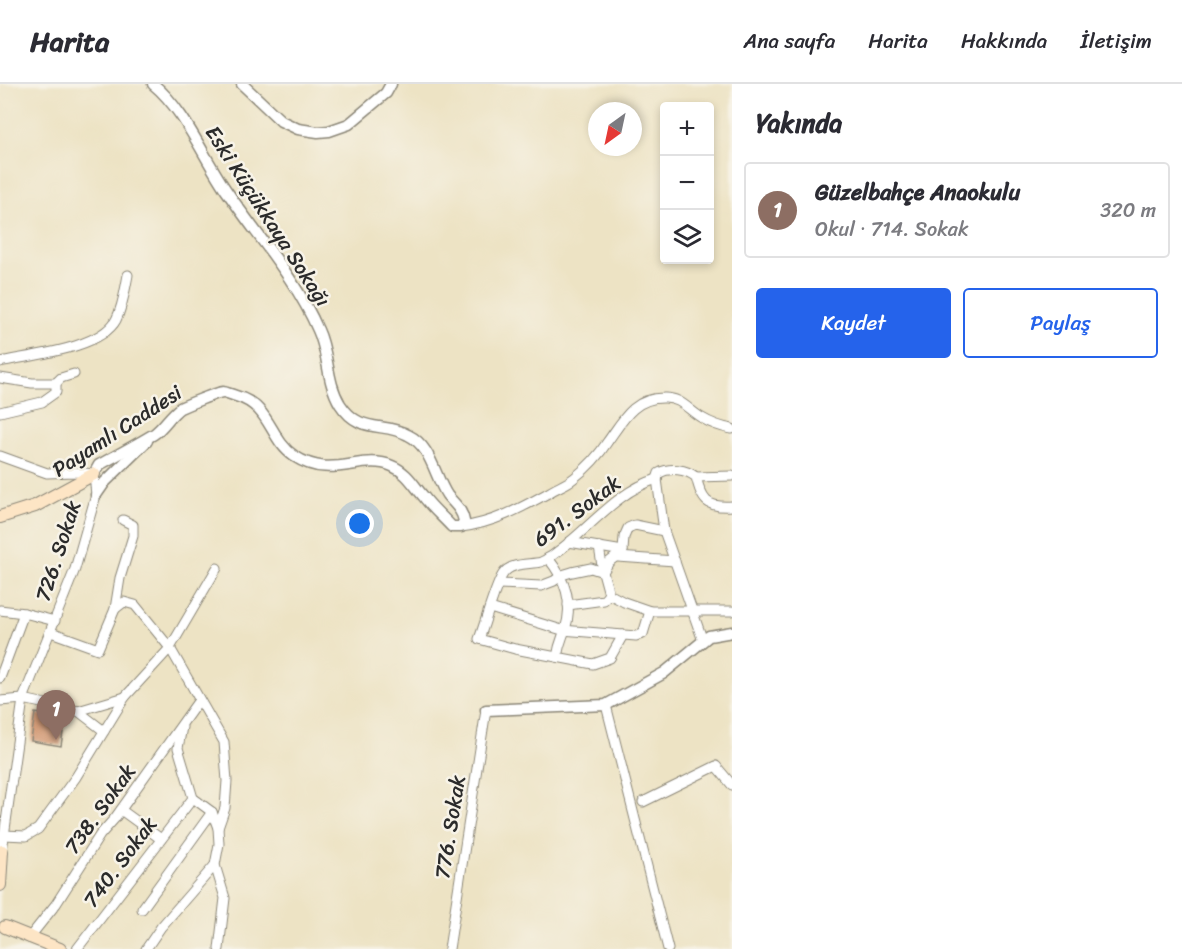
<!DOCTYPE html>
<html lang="tr">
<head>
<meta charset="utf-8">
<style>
  :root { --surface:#fff; --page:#f7f7f7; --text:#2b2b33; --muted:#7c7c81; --line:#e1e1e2; --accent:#2563eb }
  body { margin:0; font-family:Sriracha,sans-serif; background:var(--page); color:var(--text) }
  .controls { position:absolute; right:18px; top:18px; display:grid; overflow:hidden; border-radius:6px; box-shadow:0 3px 9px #0003 }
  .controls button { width:54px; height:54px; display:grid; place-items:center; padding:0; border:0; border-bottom:2px solid var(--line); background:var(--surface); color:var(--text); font:30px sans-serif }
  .compass { position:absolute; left:588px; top:18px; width:54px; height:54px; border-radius:50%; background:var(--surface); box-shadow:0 3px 9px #0003; rotate:213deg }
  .you { position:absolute; left:360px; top:440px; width:21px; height:21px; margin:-15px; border:4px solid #fff; border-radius:50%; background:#1a73e8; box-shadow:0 0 0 9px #1a73e833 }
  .badge { display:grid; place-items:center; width:39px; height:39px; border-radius:50%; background:var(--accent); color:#fff; font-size:20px; font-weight:700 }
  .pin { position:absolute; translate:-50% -50px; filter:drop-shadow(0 2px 3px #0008) }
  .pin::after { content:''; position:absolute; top:32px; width:21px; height:18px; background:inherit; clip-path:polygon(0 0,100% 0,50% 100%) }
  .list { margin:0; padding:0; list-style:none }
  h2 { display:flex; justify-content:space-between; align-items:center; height:78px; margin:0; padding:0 24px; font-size:26px }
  h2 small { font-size:20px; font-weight:400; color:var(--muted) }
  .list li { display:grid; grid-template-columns:39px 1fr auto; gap:18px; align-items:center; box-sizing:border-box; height:96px; margin:0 12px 12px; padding:0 12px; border:2px solid var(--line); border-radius:6px }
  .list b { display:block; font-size:22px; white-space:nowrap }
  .list p { margin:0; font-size:20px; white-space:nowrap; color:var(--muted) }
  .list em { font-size:20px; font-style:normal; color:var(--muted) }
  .actions { display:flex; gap:12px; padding:18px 24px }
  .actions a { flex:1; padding:14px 0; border:2px solid var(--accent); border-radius:6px; text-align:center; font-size:21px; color:var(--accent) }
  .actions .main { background:var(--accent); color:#fff }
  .icon { flex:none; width:33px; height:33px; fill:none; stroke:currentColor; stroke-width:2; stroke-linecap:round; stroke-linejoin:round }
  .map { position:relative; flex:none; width:732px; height:865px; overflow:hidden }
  header { display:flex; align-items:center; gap:36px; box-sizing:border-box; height:84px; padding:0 30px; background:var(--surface); border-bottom:2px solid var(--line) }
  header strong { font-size:28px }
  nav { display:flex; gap:33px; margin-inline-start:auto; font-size:21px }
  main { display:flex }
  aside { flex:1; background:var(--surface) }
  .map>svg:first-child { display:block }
  .building { fill:#d19570 }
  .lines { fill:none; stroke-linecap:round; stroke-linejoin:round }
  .minor-casing { stroke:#8c8778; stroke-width:11 }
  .tertiary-casing { stroke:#8c8778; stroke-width:13 }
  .secondary-casing { stroke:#8c8778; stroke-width:14 }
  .minor { stroke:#fff; stroke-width:9 }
  .tertiary { stroke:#fff; stroke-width:10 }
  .secondary { stroke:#fde5c5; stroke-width:12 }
  .labels { text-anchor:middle; stroke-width:5; stroke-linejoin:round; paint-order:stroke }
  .street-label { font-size:21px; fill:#2b2b2b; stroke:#f7f3e8 }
</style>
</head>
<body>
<header>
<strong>Harita</strong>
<nav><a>Ana sayfa</a><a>Harita</a><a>Hakkında</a><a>İletişim</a></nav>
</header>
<main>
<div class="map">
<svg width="732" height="865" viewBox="0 0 732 865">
  <rect width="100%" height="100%" fill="#f7f3e8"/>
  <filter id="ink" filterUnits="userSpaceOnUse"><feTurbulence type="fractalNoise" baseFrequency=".0167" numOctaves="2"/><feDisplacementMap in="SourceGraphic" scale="12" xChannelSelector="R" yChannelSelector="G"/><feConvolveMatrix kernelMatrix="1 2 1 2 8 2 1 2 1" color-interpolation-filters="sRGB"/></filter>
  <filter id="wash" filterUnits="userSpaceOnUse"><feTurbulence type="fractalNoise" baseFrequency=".008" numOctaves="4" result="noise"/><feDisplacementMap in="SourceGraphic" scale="24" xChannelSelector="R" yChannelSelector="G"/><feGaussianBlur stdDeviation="1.35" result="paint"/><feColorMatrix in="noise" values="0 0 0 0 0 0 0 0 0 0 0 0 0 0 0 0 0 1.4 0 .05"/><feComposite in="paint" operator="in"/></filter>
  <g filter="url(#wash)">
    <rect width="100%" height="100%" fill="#ede3c4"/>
    <g id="blocks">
      <path class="building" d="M35 629 65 634 61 662 31 657Z"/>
    </g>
  </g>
  <g filter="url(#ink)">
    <use href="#blocks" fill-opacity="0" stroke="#8c8778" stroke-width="1.5"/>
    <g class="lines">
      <g class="minor-casing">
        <g id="minor">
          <path d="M0 278C31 271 100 265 116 236 123 222 125 206 128 191"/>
          <path d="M0 294 32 299H56V308L42 318 0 328"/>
          <path d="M56 299 61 294 74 290"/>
          <path d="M0 372 47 389 74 388 94 390 96 411 75 485 23 615 2 767H0"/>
          <path d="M696 393 732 392"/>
          <path d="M657 395 664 447 703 557"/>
          <path d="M657 395 659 389C670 383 686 385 696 393 702 416 706 424 732 422"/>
          <path d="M461 443C494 439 521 424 550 408 558 403 567 400 574 394 587 384 599 371 608 357 623 336 634 314 663 314 681 313 688 326 702 334 712 340 721 343 732 345"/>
          <path d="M569 458 623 467"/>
          <path d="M599 463 603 488"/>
          <path d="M618 473 675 477"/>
          <path d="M548 474C565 495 574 518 565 546 561 557 559 560 557 573"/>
          <path d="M603 488 609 478 623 467 624 453 628 444 635 441 664 447"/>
          <path d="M499 500 541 502 554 497 562 491 572 488 591 484 603 488 609 510 624 518 650 527H732"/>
          <path d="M568 521 604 516 609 510"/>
          <path d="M490 524 562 546 636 552 643 550 650 527"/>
          <path d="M115 525 120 494 133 452V441L123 436"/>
          <path d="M0 526 24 529 55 537"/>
          <path d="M51 548 98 565 115 525 124 518 135 521 170 564 224 658 227 697 225 724 218 744"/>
          <path d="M623 551 610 574 593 580 515 565 479 555C485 540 495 502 503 490 511 478 529 481 541 478 546 476 552 472 557 468 589 445 617 407 657 395"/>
          <path d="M0 594 24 529"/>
          <path d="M0 617 23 615 78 627 125 613"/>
          <path d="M606 621 668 865"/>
          <path d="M78 627 104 647"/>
          <path d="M182 643 178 664 193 714 212 728 218 744 219 760 215 781 225 814 219 865"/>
          <path d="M643 718 716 682 732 701"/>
          <path d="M121 726 161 755"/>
          <path d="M4 751 26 752 38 745 76 693 125 613 170 564 217 484"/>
          <path d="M142 825 212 728"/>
          <path d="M29 854 56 820 100 751 115 734 199 616"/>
          <path d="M77 865 193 714"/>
          <path d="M146 865 161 843 215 781"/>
          <path d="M449 865 486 626"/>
        </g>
      </g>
      <g class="tertiary-casing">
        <g id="tertiary">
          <path d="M242 0 281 37 298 45 318 48 329 47 349 40 386 9 391 0"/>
          <path d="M94 390 99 381C117 371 136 361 154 350 164 343 170 331 180 324 184 322 218 308 223 308 226 308 232 311 236 312 271 322 269 355 294 372 332 397 361 369 392 382 407 388 414 402 424 413 432 424 443 433 452 443H461L464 437C462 425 454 420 447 411 434 391 431 362 408 351 383 337 360 351 340 320 326 297 329 269 318 246 296 195 258 153 228 109 204 75 185 26 153 0"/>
          <path d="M96 411 105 398 147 357"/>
          <path d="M486 626 606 621 664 589 709 552 732 548"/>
        </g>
      </g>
      <g class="secondary-casing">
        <g id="secondary">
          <path d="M0 433 35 422 94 390"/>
          <path d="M0 801 2 767"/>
          <path d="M5 843 60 865"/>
        </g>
      </g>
      <use href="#minor" class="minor"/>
      <use href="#tertiary" class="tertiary"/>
      <use href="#secondary" class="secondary"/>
    </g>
  </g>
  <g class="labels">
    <g class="street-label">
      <text transform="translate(268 132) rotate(57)" y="7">Eski Küçükkaya Sokağı</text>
      <text transform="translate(117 347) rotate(-33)" y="7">Payamlı Caddesi</text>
      <text transform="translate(577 427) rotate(-37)" y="7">691. Sokak</text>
      <text transform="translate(58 467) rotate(-72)" y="7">726. Sokak</text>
      <text transform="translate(100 725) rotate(-54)" y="7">738. Sokak</text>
      <text transform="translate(450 743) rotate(-81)" y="7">776. Sokak</text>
      <text transform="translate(120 778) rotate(-53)" y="7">740. Sokak</text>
    </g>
  </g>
</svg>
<div class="controls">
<button>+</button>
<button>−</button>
<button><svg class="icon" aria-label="layers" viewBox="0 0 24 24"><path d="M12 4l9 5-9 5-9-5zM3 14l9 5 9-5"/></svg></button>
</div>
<svg class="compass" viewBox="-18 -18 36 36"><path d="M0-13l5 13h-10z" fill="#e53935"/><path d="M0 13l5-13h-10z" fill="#7c7c81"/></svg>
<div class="you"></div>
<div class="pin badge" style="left:56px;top:656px;background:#8d6e63">1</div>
</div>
<aside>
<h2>Yakında<small></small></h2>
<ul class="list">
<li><span class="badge" style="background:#8d6e63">1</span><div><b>Güzelbahçe Anaokulu</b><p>Okul · 714. Sokak</p></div><em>320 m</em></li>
</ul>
<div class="actions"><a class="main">Kaydet</a><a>Paylaş</a></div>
</aside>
</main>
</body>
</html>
